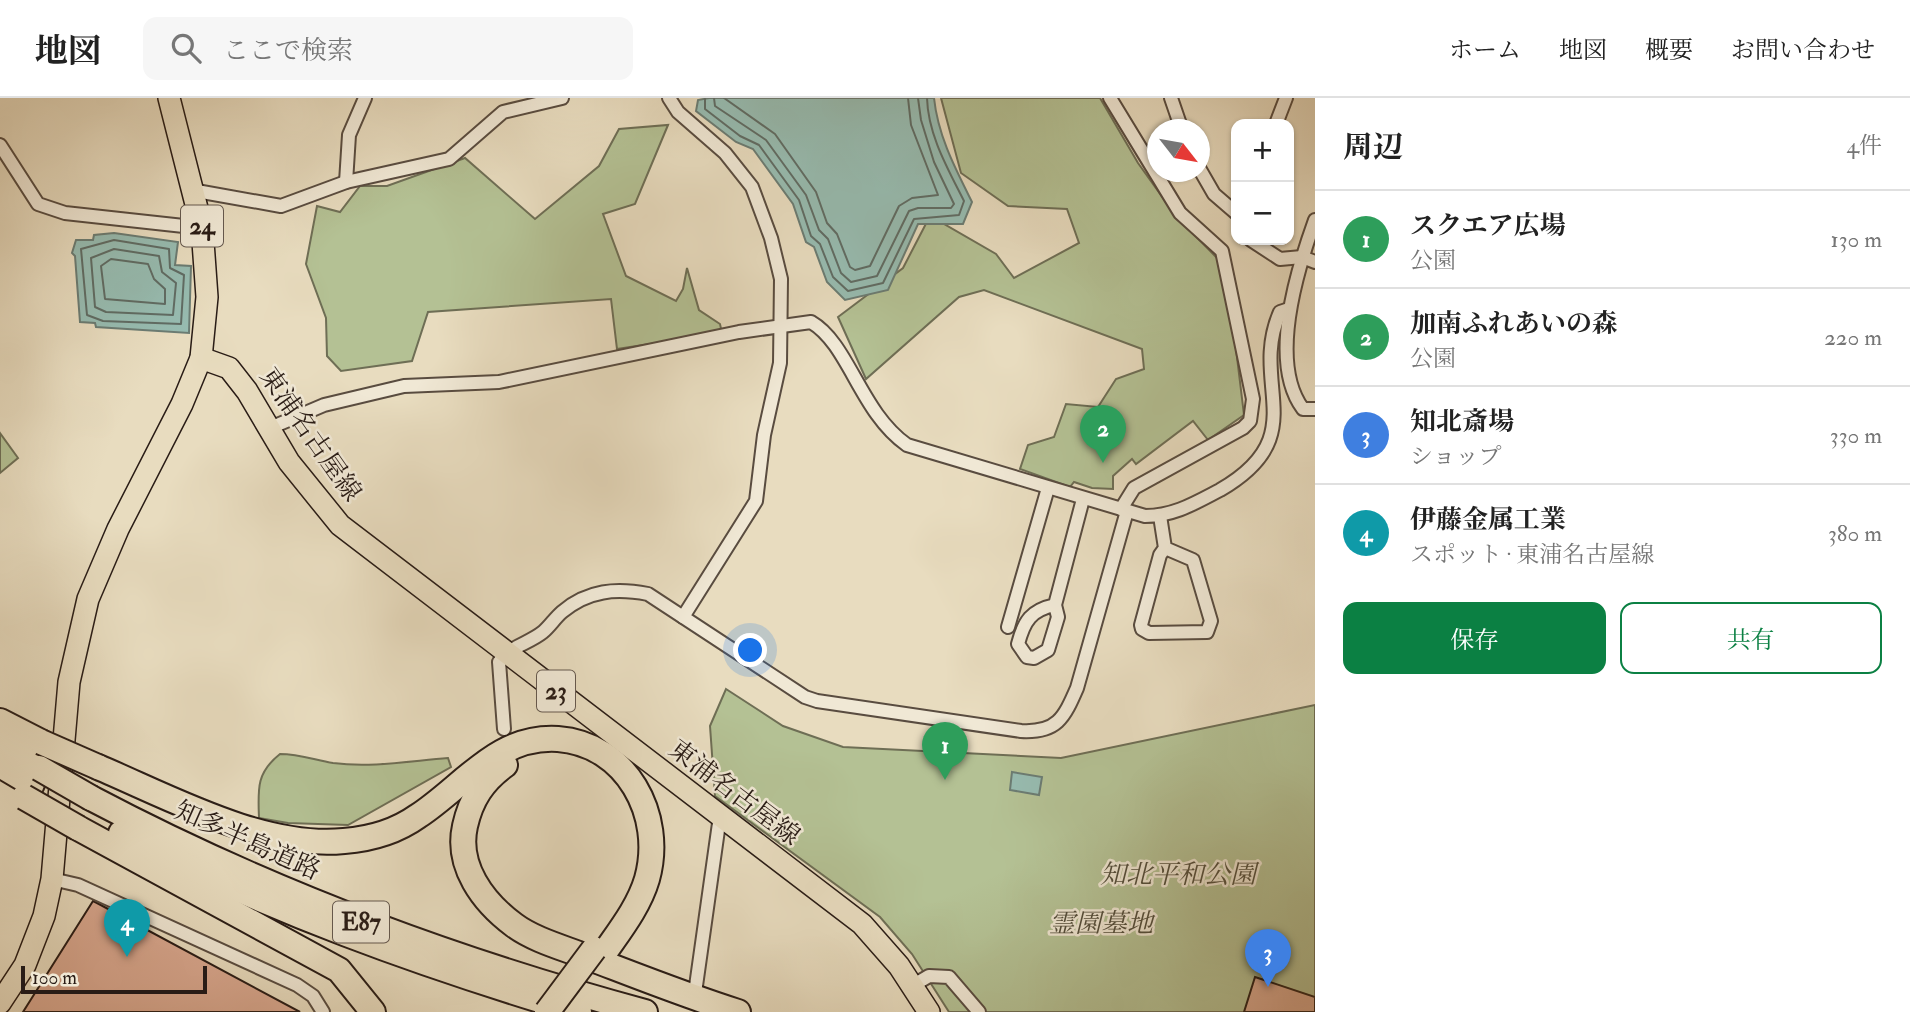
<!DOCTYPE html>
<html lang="ja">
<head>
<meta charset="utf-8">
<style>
  :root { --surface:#fff; --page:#f6f6f6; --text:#222; --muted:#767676; --line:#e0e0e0; --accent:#0b8043 }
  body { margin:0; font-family:"IM FELL Double Pica","Noto Serif JP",serif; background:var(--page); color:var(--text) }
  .controls { position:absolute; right:21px; top:21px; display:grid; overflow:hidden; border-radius:14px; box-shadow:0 2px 5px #0004 }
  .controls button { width:63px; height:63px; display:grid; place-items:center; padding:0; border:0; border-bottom:2px solid var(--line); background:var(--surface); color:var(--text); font:35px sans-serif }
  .compass { position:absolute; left:1147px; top:21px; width:63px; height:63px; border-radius:50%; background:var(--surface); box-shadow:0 2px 5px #0004; rotate:121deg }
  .scale { position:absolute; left:21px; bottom:18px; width:186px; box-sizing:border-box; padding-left:7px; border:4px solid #291c16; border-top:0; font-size:19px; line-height:24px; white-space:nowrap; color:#291c16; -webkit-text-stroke:5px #f0e8d5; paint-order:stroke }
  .you { position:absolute; left:751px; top:553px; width:24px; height:24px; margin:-18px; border:5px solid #fff; border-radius:50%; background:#1a73e8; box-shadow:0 0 0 10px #1a73e833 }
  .badge { display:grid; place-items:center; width:46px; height:46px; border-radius:50%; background:var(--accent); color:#fff; font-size:23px; font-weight:700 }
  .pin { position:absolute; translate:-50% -58px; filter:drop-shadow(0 2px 4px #0008) }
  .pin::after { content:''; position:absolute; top:37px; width:24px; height:21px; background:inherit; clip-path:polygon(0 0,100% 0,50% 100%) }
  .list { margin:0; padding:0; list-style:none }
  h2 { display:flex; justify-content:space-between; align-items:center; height:91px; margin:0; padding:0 28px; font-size:30px }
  h2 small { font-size:23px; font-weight:400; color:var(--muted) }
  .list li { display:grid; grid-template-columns:46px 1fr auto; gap:21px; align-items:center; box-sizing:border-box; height:98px; padding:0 28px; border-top:2px solid var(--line) }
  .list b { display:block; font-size:26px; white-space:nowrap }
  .list p { margin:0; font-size:23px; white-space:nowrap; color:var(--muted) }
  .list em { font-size:23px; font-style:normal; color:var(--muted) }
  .actions { display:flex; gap:14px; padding:21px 28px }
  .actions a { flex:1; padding:16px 0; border:2px solid var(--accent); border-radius:14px; text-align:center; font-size:24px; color:var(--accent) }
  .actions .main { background:var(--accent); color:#fff }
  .icon { flex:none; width:38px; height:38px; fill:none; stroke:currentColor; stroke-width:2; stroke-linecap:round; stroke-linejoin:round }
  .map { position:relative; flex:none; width:1315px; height:914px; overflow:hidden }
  header { display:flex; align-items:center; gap:42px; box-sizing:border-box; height:98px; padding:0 35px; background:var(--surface); border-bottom:2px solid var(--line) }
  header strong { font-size:33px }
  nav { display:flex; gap:38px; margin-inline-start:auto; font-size:24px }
  .search { width:490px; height:63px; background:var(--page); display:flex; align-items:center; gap:18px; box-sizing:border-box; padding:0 24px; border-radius:14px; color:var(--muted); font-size:26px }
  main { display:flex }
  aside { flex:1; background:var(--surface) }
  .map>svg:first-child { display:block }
  .green { fill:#b4c194; stroke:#6e6e55; stroke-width:2 }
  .water { fill:#97bcb1; stroke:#6b7c73; stroke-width:2 }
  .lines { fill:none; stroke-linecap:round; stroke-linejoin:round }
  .shore { stroke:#606c64; stroke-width:2 }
  .building { fill:#d9a890; stroke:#291c16; stroke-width:2 }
  .minor-casing { stroke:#594c40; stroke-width:16 }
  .primary-casing { stroke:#291c16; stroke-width:24 }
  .motorway-casing { stroke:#291c16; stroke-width:28 }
  .minor { stroke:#f0e8d5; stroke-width:12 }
  .primary { stroke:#e8dcbf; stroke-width:21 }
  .motorway { stroke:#e8dcbf; stroke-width:24 }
  .motorway-bridge-casing { stroke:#291c16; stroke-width:28; stroke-linecap:butt }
  .motorway-bridge { stroke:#e8dcbf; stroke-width:24 }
  .labels { text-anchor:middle; stroke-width:5; stroke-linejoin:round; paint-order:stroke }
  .shield { fill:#f0e8d5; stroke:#65594f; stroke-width:2 }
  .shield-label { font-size:24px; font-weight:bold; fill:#291c16 }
  .street-label { font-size:26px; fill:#291c16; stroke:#f0e8d5 }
  .park-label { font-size:26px; font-style:italic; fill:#534e3c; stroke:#f0e8d5 }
</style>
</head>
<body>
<header>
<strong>地図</strong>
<div class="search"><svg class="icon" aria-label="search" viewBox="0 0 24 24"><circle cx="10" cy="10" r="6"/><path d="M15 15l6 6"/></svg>ここで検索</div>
<nav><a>ホーム</a><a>地図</a><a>概要</a><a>お問い合わせ</a></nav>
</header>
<main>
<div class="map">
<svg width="1315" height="914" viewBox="0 0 1315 914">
  <rect width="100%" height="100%" fill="#e8dcbf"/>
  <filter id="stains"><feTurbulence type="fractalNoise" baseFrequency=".00286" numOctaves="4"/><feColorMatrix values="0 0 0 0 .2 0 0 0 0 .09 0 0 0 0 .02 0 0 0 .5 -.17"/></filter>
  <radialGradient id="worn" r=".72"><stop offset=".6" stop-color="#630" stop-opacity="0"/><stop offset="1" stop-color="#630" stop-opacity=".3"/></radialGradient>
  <g class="green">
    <path d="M941 0H1100L1138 65 1176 118 1219 162 1236 251 1244 317 1208 342 1193 323 1136 366 1132 361 1113 378V391L1092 390 1074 384 1070 389 1020 371 1028 347 1054 339 1066 306 1098 309 1116 281 1144 271 1142 251 984 192 959 199 866 281 838 219 903 170 930 118 996 156 1014 180 1079 145 1067 111 1008 108 961 75Z"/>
    <path d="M668 27 635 106 603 116 626 178 676 203 683 191 687 170 699 212 720 226 722 235 617 251 611 201 428 214 412 263 341 273 327 258 326 220 306 166 317 108 340 114 360 88H387L465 60 535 121 599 68 619 31Z"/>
    <path d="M0 335 18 360 0 375Z"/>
    <path d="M726 591 783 628 843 649 1061 660 1315 607V914H949L912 856 880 819 715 698 710 628Z"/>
    <path d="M280 656C299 656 315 662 333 665 371 670 410 663 448 660L451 669 348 727 288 725 259 720C258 691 256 675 280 656Z"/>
  </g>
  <g class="water">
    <path d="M709 0H934C938 38 955 70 972 104L963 126H918L888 192 845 202 827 184 814 149 806 144 793 106 753 51 736 44 696 13 698 2Z"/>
    <path d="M114 135 178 144 175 167 191 168 189 235 96 229 95 225 80 224 75 158 72 155 76 142H93L94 137Z"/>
    <path d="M1012 674 1042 679 1039 697 1010 692Z"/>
  </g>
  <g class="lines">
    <g class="shore">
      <path d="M705 0V11L740 38 759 47 799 102 811 138 820 146 833 179 848 193 883 185 914 121 959 117 964 103C948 71 928 37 927 0"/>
      <path d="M714 0 715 8 766 42 806 97 819 132 828 141 841 175 851 184 877 178 909 113 918 110H951L954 106 934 64 921 22 918 0"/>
      <path d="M724 0 775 36 816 94 827 125 837 136 850 169 855 172 870 168 899 108 912 100 938 97 911 27 908 0"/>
      <path d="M114 142 169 151 170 170 184 177 181 226 103 223 87 217 81 151Z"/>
      <path d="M114 151 159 158 162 174 176 185 173 217 106 214 95 209 91 160Z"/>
      <path d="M111 161 148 166 154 181 165 191V206L105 201 101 168Z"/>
    </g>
  </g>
  <g class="building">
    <path d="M93 803 97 805 300 914H23Z"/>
    <path d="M1255 879 1315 899V914H1244Z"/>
  </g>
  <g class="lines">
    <g class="minor-casing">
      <g id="minor">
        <path d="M669 0 678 14 725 55 752 89 771 140 781 181 780 265 764 337 756 403 683 519"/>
        <path d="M1110 0 1180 115 1222 153 1253 301 1250 323 1243 330 1134 390 1121 411"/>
        <path d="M1171 0 1182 32"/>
        <path d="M1276 26 1286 0"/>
        <path d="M0 47 38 106 65 115 202 130"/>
        <path d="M1199 70 1214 96 1236 115"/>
        <path d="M346 84 349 37 365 0"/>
        <path d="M191 92 281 108 346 84 449 61 503 14 562 0"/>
        <path d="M1315 122C1297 172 1268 264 1303 311H1315"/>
        <path d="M1251 142 1280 161 1302 159 1315 164"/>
        <path d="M270 330 324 307 404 288 499 284 739 234 811 224C849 246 860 314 907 347L1145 418C1174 418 1195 405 1220 392 1315 337 1248 287 1280 214L1289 211"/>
        <path d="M1160 418 1165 450 1160 457 1141 527 1142 531 1149 535 1207 534 1211 523 1193 462 1165 450"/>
        <path d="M1055 507C1031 512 1024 523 1018 546L1027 559 1034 560 1048 552 1058 519 1055 507 1083 401"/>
        <path d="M1008 529 1048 390"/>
        <path d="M504 631 499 564C510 548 528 546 543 534 550 528 555 520 562 514 588 492 616 490 648 496L805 599 817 603 1021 633C1057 635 1064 620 1077 590L1127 413"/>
        <path d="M52 781 78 787 297 887 313 898 323 914"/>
        <path d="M912 888 929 878 949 879 979 914"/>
        <path d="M695 895 720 718"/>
      </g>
    </g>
    <g class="primary-casing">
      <g id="primary">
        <path d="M201 260 229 270 247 293 289 364 340 427 862 826 899 868 929 914"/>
        <path d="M0 905 25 867 44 818 52 781 69 584 88 501 118 431 182 306 201 260 207 199 202 130 169 0"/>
      </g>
    </g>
    <g class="motorway-casing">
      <g id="motorway">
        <path d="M0 623 41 644"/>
        <path d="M0 646 39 670"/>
        <path d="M0 667 32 686"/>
        <path d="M505 667C483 683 471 701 465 728 456 768 483 804 514 827 534 842 564 850 587 859 637 878 687 898 738 914"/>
        <path d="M98 669C171 700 263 751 344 743 370 741 397 733 418 718 464 688 497 637 558 641 626 646 665 717 647 781 639 808 621 831 605 854"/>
        <path d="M91 700C267 793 452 862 645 914"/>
        <path d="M78 730 339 872 373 914"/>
        <path d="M121 735C267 812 422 867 579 914"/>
      </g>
    </g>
    <use href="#minor" class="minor"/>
    <use href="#primary" class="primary"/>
    <use href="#motorway" class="motorway"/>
    <g class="motorway-bridge-casing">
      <g id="motorway-bridge">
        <path d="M41 644 98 669"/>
        <path d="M39 670 91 700"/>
        <path d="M24 699 78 730"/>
        <path d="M547 914 594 851"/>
      </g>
    </g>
    <use href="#motorway-bridge" class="motorway-bridge"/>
  </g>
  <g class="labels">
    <g class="shield">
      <rect x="181" y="107.5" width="42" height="41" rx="5"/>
      <rect x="537" y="572.5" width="38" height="41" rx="5"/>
      <rect x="333" y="803.5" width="56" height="41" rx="5"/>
    </g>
    <g class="shield-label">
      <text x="202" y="136">24</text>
      <text x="556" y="601">23</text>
      <text x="361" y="832">E87</text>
    </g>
    <g class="street-label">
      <text transform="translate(311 336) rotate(55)" y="9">東浦名古屋線</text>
      <text transform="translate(735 694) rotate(37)" y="9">東浦名古屋線</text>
      <text transform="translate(248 742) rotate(24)" y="9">知多半島道路</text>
    </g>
    <g class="park-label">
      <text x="1178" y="785">知北平和公園</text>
      <text x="1101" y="834">霊園墓地</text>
    </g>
  </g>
  <rect width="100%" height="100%" filter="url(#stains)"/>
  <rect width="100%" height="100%" fill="url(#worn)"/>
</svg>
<div class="controls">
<button>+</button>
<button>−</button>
</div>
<svg class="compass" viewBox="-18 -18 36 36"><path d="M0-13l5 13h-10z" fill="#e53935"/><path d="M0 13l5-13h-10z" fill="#767676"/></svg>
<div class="scale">100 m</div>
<div class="you"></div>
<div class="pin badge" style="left:945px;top:682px;background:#2e9e5b">1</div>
<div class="pin badge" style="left:1103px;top:365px;background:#2e9e5b">2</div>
<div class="pin badge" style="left:1268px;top:889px;background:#3f7fe0">3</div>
<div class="pin badge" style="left:127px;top:859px;background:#0f9aa8">4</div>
</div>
<aside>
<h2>周辺<small>4件</small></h2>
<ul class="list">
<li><span class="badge" style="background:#2e9e5b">1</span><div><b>スクエア広場</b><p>公園</p></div><em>130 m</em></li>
<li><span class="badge" style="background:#2e9e5b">2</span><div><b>加南ふれあいの森</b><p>公園</p></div><em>220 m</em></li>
<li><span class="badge" style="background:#3f7fe0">3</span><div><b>知北斎場</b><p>ショップ</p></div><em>330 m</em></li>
<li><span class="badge" style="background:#0f9aa8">4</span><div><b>伊藤金属工業</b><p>スポット · 東浦名古屋線</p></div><em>380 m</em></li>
</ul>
<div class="actions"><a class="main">保存</a><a>共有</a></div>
</aside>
</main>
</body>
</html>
